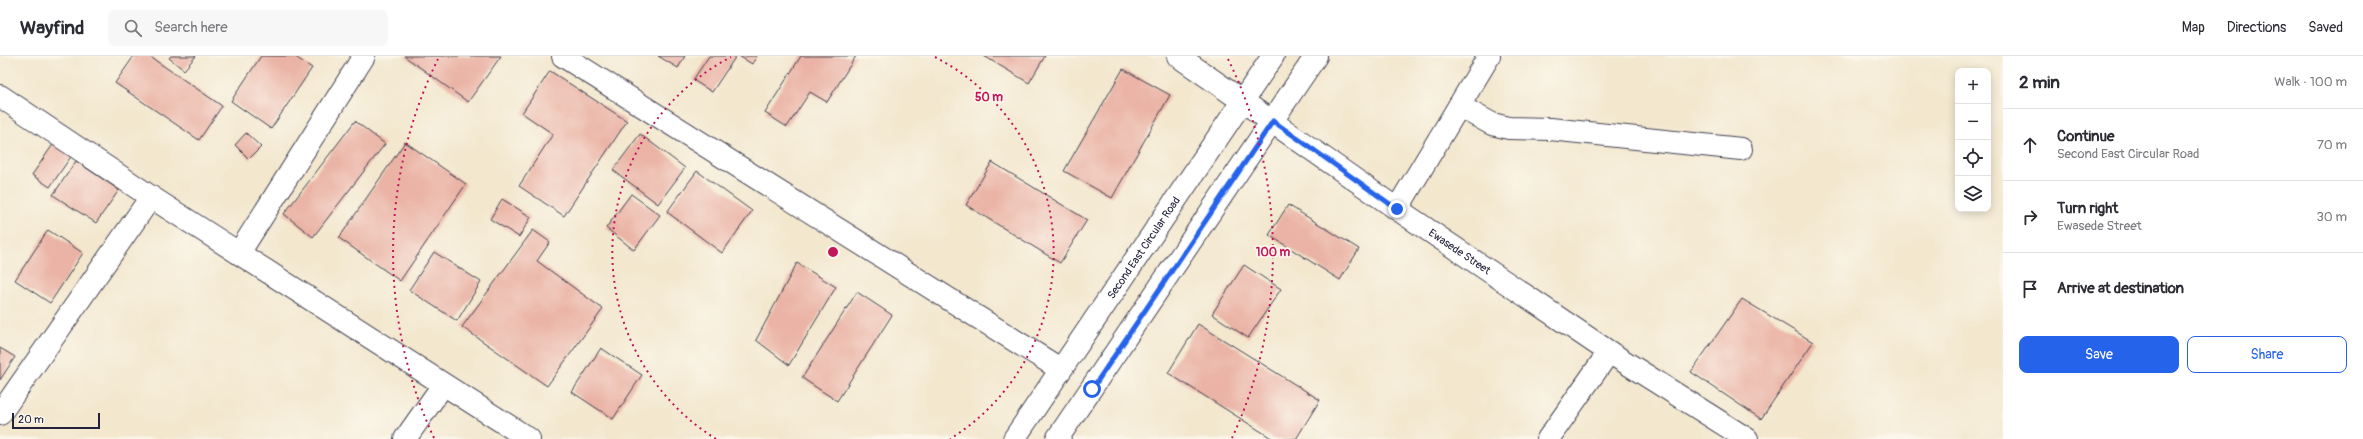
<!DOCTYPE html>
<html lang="en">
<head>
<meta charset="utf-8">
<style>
  :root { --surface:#fff; --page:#f7f7f7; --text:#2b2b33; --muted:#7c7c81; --line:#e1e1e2; --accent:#2563eb }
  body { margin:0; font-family:Pangolin,sans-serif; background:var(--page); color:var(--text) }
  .controls { position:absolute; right:12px; top:12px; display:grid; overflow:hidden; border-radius:8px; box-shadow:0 2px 10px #0003 }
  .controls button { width:36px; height:36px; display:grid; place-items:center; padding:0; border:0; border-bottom:1px solid var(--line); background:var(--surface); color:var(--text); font:20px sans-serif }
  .scale { position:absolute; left:12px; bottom:10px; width:88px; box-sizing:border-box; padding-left:4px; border:2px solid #22223b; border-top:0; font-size:11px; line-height:14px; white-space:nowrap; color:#22223b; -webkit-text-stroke:3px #fbf7ec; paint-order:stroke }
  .stop { position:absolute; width:12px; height:12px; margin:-9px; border:3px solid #2563eb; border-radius:50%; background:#fff }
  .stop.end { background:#2563eb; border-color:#fff; box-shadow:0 1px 4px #0008 }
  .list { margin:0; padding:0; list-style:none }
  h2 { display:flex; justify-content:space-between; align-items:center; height:52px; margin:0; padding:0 16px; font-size:17px }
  h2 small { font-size:13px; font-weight:400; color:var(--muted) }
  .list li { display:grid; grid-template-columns:26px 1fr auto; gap:12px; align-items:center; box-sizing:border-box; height:72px; padding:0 16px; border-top:1px solid var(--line) }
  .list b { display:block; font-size:15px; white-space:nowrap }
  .list p { margin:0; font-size:13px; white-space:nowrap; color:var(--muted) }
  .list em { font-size:13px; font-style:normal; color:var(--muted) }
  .actions { display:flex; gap:8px; padding:12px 16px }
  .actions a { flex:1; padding:9px 0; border:1px solid var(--accent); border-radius:8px; text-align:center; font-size:14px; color:var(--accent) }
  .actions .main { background:var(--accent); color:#fff }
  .icon { flex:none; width:22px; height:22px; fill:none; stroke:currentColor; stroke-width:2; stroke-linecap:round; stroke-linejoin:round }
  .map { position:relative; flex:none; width:2003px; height:383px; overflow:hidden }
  header { display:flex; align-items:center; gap:24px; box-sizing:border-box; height:56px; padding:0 20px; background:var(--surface); border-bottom:1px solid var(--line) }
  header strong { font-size:19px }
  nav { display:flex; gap:22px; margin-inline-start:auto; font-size:14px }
  .search { width:280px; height:36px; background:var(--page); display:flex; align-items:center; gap:10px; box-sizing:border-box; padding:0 14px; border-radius:8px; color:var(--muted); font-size:15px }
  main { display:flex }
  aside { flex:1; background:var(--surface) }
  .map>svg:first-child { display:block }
  .building { fill:#eab3a5 }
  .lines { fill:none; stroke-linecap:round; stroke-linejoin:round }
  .minor-casing { stroke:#414051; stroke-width:24 }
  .major-casing { stroke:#414051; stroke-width:24 }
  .minor { stroke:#fff; stroke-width:22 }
  .major { stroke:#fff; stroke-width:22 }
  .route { stroke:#2563eb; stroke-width:5 }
  .ring { fill:none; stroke:#c2185b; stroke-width:2; stroke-dasharray:2 4 }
  .labels { text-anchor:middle; stroke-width:3.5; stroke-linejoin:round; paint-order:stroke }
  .street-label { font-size:11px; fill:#22223b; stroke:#fbf7ec }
  .centre { fill:#c2185b; stroke:#fbf7ec; stroke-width:2 }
  .ring-label { font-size:12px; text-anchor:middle; font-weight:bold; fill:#c2185b; stroke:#fbf7ec; stroke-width:3.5; stroke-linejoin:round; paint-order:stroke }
</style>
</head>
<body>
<header>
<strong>Wayfind</strong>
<div class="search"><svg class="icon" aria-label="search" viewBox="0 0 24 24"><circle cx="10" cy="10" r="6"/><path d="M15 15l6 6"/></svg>Search here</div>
<nav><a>Map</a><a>Directions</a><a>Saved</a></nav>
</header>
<main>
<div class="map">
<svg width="2003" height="383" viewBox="0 0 2003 383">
  <rect width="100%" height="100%" fill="#fbf7ec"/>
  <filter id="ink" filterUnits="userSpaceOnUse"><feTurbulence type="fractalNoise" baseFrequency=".025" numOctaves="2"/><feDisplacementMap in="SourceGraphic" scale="8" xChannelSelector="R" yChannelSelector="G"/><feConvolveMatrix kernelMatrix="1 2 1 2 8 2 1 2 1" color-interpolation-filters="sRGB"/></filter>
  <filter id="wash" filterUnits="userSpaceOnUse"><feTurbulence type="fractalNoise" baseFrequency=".012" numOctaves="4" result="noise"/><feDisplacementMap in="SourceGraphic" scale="16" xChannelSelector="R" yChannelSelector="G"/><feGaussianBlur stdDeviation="0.9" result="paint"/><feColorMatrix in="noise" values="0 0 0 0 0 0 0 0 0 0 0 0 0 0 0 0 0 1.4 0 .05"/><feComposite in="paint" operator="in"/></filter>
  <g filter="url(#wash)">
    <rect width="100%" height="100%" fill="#f3e7ce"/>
    <g id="blocks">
      <g class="building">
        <path d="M134 0H149L222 50 199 84 115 27Z"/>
        <path d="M171 0H196L184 14 169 2Z"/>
        <path d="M261 0H294L312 12 271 73 231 45Z"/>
        <path d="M404 0H501L468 46Z"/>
        <path d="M658 0H685L678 12Z"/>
        <path d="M709 0H736L712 36 693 24Z"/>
        <path d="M739 0H757L752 8Z"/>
        <path d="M801 0H856L827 46 810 36 787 71 765 57Z"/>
        <path d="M984 0H1045L1029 27Z"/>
        <path d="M1123 13 1170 39 1112 142 1064 115Z"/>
        <path d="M550 15 627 65 564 160 519 130 553 78 522 57Z"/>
        <path d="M355 65 385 88 313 181 284 158Z"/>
        <path d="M246 77 261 91 249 103 235 89Z"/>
        <path d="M640 78 685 112 658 148 613 114Z"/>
        <path d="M405 86 466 128 400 225 339 182Z"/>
        <path d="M54 87 72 99 50 131 32 119Z"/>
        <path d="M76 105 119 134 96 167 53 139Z"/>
        <path d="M992 106 1087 164 1060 207 966 149Z"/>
        <path d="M697 115 752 155 722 197 667 156Z"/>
        <path d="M631 138 660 159 634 194 606 172Z"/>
        <path d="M502 143 531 161 519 181 490 163Z"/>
        <path d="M1288 149 1359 193 1340 224 1269 179Z"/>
        <path d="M48 174 83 197 50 247 15 224Z"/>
        <path d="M533 174 550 186 537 205 603 253 547 330 462 271Z"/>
        <path d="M434 196 481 226 457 265 409 234Z"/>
        <path d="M797 207 836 231 789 309 756 284Z"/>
        <path d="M1244 209 1281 233 1248 282 1212 258Z"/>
        <path d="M857 236 892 259 837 345 802 322Z"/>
        <path d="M1742 243 1813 286 1761 363 1691 316Z"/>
        <path d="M1198 268 1320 344 1296 383H1273L1168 317Z"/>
        <path d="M0 292 15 301 0 324Z"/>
        <path d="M601 292 642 319 613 363 572 336Z"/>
      </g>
    </g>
  </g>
  <g filter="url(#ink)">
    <use href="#blocks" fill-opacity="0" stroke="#414051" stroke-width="1"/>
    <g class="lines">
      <g class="minor-casing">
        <g id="minor">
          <path d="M563 0 1060 313"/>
          <path id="s1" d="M1178 0 1397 153 1609 296 1747 383"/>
          <path d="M0 40 151 141 529 383"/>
          <path d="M1459 50 1492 68 1509 72 1550 73 1741 93"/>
          <path d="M1397 153 1489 0"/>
          <path d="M239 197 364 0"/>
          <path d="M0 358 151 141"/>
          <path d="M405 383 443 329"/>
          <path d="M1548 383 1609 296"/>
        </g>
      </g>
      <g class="major-casing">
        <g id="major">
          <path id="s2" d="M1014 383 1273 0"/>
          <path d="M1057 383 1316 0"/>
        </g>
      </g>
      <use href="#minor" class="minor"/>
      <use href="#major" class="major"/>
    </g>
  </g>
  <g class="lines" filter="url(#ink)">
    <path class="route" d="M1092 333 1273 65 1397 153"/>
  </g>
  <g class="ring">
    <path d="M716 383A220 220 0 0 1 731 1M935 1A220 220 0 0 1 950 383"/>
    <path d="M434 382A440 440 0 0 1 438 3M1228 3A440 440 0 0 1 1232 382"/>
  </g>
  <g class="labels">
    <g class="street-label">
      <text dy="4" stroke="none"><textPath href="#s2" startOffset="231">Second East Circular Road</textPath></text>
      <text dy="4" stroke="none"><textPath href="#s1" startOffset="343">Ewasede Street</textPath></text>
    </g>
  </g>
  <circle cx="833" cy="196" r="6" class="centre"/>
  <g class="ring-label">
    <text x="989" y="45">50 m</text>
    <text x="1273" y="200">100 m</text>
  </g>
</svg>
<div class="controls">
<button>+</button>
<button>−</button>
<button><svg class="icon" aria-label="locate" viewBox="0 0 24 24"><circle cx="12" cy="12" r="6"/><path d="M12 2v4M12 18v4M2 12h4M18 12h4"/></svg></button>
<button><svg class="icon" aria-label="layers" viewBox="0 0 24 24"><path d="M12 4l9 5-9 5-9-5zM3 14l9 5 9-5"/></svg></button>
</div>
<div class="scale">20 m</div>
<div class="stop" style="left:1092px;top:333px"></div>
<div class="stop end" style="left:1397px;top:153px"></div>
</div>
<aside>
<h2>2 min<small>Walk · 100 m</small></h2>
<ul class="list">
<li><svg class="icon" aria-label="ahead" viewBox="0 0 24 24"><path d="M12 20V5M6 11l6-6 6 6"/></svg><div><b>Continue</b><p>Second East Circular Road</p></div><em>70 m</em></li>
<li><svg class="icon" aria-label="right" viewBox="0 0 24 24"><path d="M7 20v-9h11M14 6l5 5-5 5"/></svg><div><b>Turn right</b><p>Ewasede Street</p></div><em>30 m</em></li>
<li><svg class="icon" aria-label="arrive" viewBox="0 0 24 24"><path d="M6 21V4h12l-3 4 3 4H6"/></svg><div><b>Arrive at destination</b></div></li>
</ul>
<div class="actions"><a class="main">Save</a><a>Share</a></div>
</aside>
</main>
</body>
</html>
